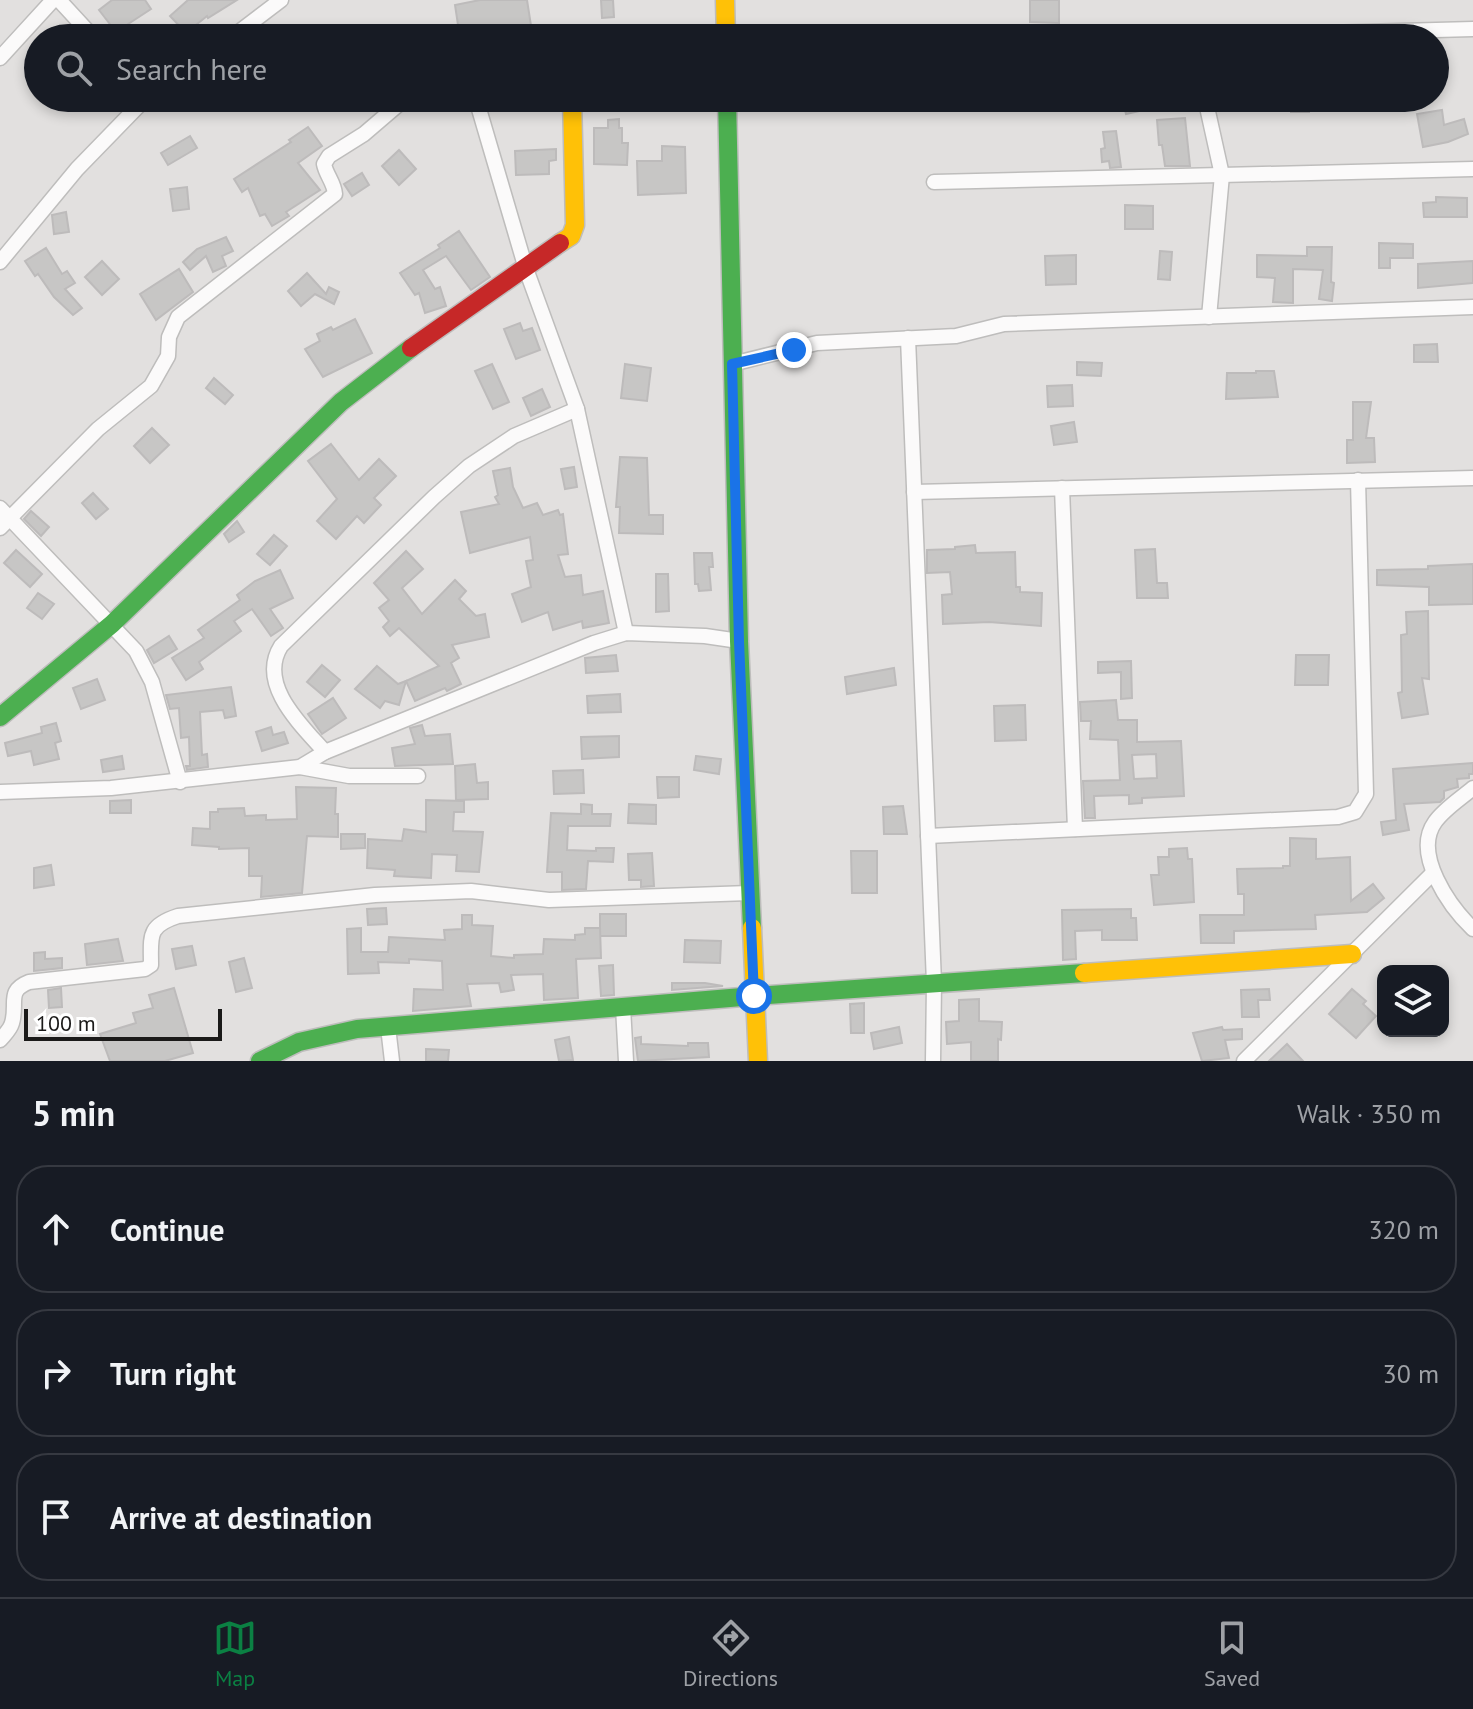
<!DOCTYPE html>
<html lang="en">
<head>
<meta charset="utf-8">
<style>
  :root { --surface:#171b24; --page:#242831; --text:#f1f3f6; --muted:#9ea1a6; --line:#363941; --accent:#0b8043 }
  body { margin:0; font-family:"PT Sans",sans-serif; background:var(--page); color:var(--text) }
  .controls { position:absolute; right:24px; bottom:24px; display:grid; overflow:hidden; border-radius:16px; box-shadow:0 4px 12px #0003 }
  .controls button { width:72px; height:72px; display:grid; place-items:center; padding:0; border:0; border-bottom:2px solid var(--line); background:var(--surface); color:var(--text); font:40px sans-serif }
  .scale { position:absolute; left:24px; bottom:20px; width:198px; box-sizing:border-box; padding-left:8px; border:4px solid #1b1a19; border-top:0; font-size:22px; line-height:28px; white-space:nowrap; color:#1b1a19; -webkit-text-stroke:6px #fff; paint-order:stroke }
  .stop { position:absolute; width:24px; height:24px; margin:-18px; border:6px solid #1a73e8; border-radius:50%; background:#fff }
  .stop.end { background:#1a73e8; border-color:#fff; box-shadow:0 2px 8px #0008 }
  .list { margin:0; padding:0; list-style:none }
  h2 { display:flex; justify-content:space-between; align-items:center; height:104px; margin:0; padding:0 32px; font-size:34px }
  h2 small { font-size:26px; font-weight:400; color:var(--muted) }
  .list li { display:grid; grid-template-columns:52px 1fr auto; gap:24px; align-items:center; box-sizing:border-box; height:128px; margin:0 16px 16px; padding:0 16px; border:2px solid var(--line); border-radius:32px }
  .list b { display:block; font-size:30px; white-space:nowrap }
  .list em { font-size:26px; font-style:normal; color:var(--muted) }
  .icon { flex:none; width:44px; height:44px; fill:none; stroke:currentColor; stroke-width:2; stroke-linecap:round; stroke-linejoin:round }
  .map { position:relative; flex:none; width:1473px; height:1061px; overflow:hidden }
  .search { position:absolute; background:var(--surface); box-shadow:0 4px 12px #0003; left:24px; right:24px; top:24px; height:88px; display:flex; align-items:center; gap:20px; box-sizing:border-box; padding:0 28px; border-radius:44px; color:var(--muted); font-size:30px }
  .sheet { height:536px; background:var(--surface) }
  nav { display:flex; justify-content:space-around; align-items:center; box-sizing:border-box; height:112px; border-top:2px solid var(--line); background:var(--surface); font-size:22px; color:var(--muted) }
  nav a { display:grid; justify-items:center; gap:4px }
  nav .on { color:var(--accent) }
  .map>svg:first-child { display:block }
  .building { fill:#c7c6c5; stroke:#bdbbbb; stroke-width:2; fill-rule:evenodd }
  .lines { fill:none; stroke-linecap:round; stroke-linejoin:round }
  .street-casing { stroke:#bebdbc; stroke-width:17 }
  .fast-casing { stroke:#bebdbc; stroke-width:21 }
  .slow-casing { stroke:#bebdbc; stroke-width:21 }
  .jam-casing { stroke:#bebdbc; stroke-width:21 }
  .street { stroke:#fbfafa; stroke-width:14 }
  .fast { stroke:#4caf50; stroke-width:18 }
  .slow { stroke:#ffc107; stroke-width:18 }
  .jam { stroke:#c62828; stroke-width:18 }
  .route { stroke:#1a73e8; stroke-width:10 }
</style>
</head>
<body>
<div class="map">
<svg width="1473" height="1061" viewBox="0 0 1473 1061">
  <rect width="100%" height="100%" fill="#e2e0df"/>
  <g class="building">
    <path d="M112 0H145L151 9 116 32 99 10Z"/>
    <path d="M188 0H237L208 18 207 16 186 33 170 16Z"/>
    <path d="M480 0H527L532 32 497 38H460L455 5Z"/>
    <path d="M601 0H613L614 17 602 18Z"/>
    <path d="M1030 0H1059V23L1030 22Z"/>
    <path d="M1122 98H1145L1148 109 1126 114Z"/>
    <path d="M1309 99V112H1291V100Z"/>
    <path d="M1442 110 1444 125 1464 119 1468 134 1448 142 1423 147 1417 114Z"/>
    <path d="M1185 118 1190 166H1165L1162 145H1159L1157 120Z"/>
    <path d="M619 119V128H622V143H628L627 165 594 164V128H608V120Z"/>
    <path d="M308 127 322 146 298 163 320 190 286 212 289 216 272 226 265 214 260 216 248 188 242 192 234 179 291 142 289 140Z"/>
    <path d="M1116 131 1121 167 1110 168 1109 161 1102 162 1101 149 1105 148 1103 132Z"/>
    <path d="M190 136 197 148 168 165 161 153Z"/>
    <path d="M662 146 685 147 686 193 638 195 637 161H662Z"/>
    <path d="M556 149V160L549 161V174L516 175 515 151Z"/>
    <path d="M399 150 416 169 399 185 382 166Z"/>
    <path d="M362 173 369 185 352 196 344 184Z"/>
    <path d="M187 187 189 209 173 211 170 189Z"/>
    <path d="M1436 197 1467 198V217H1424L1423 203 1436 202Z"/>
    <path d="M1125 205 1153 206V229H1125Z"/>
    <path d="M66 212 69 232 54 234 52 215Z"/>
    <path d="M459 231 490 277 471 290 446 256 423 270 435 289 440 287 446 306 425 313 419 293 415 295 400 273 440 248 438 245Z"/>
    <path d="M226 237 233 251 222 256 226 266 213 272 206 256 190 270 183 262 197 249Z"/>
    <path d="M1379 243 1413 244V258H1390V268H1379Z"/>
    <path d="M1307 247H1332L1331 282 1334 283 1332 301 1319 299 1323 270 1293 269V303L1273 302 1275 278 1257 277V255L1307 256Z"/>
    <path d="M46 248 62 274 67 271 75 283 65 289 82 308 73 315 54 297 38 274 35 276 25 261Z"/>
    <path d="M1160 251 1172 252 1170 280 1158 279Z"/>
    <path d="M1076 255V284L1046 285 1045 256Z"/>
    <path d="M102 261 119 279 102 295 85 277Z"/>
    <path d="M1473 261V283L1418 288V264Z"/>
    <path d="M179 269 193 292 156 320 140 294Z"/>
    <path d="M307 273 326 294 329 287 339 292 334 304 315 294 301 306 288 291Z"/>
    <path d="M355 319 372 353 323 377 305 349 320 341 317 334 331 327 333 330Z"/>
    <path d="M520 323 523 331 532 328 540 350 516 359 504 329Z"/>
    <path d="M1437 344 1438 362H1414V345Z"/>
    <path d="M1077 362 1102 363 1101 376 1077 375Z"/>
    <path d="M492 364 509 402 493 409 475 371Z"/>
    <path d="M625 364 651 368 647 401 621 398Z"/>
    <path d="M1256 371H1274L1278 397 1226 399 1227 373H1256Z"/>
    <path d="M214 378 233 395 225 404 206 388Z"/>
    <path d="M1072 385 1073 406 1048 407 1047 386Z"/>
    <path d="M542 389 550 407 531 416 523 398Z"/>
    <path d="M1353 402H1371L1366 438H1374L1375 462 1347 463V440H1353Z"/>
    <path d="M1074 422 1077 442 1054 445 1051 426Z"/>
    <path d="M152 428 169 445 150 463 134 446Z"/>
    <path d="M331 444 359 480 379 459 396 476 374 498 381 505 364 523 357 516 336 539 317 521 337 499 308 461Z"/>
    <path d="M620 457 647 458 649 515H663V534L619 533 620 507H616Z"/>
    <path d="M574 467 577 487 565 489 561 469Z"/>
    <path d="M510 468 513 487 523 508 537 503 543 515 558 510 560 515 563 514 568 554 558 555 565 577 581 575 583 595 603 591 609 623 583 628 582 621 553 630 548 612 522 622 512 594 531 587 526 561 533 560 530 537 470 553 461 512 499 504 495 497 498 495 493 471Z"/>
    <path d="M93 493 108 509 96 519 82 503Z"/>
    <path d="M31 511 49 527 41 536 24 519Z"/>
    <path d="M237 521 244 532 229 542 224 534Z"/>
    <path d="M274 535 287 546 270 565 257 554Z"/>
    <path d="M975 545 976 553 1015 552 1016 587H1020V592L1042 593 1041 626 989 622 943 624 942 595 952 594 950 572 927 573V550L955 549V547Z"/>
    <path d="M1155 549 1157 583H1167L1168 598H1137L1135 550Z"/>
    <path d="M16 550 42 574 30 587 4 563Z"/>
    <path d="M406 551 423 569 402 588 422 614 455 580 466 591 459 599 476 616 485 614 489 637 452 645 459 658 451 663 461 684 447 691 445 688 415 701 406 681 439 666 399 628 390 636 383 627 389 621 379 608 389 600 374 583Z"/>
    <path d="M694 553H712L713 567H709L711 590 699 591 698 584H695Z"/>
    <path d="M1473 564V604L1429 605V587L1377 585V570L1428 569V566Z"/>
    <path d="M280 570 293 598 270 609 283 628 271 636 252 609 234 621 241 631 199 662 203 669 186 680 172 658 204 638 198 630 240 600 237 595 255 581Z"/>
    <path d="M656 574H668L669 611 656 612Z"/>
    <path d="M38 593 54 604 42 619 27 608Z"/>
    <path d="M1428 611 1429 679 1422 678 1428 714 1402 718 1398 693 1402 692 1401 635 1407 634 1406 612Z"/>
    <path d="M169 636 177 649 154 663 147 650Z"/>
    <path d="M616 655 618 671 586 673 585 658Z"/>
    <path d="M1296 655H1329L1328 685H1295Z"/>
    <path d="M1131 661 1132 698 1121 699V672L1098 673V662Z"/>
    <path d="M322 665 340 680 325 697 307 682Z"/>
    <path d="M377 666 398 684 406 681 399 705 385 701 380 708 355 689Z"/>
    <path d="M894 668 896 685 847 694 845 677Z"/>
    <path d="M97 679 105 700 81 709 73 688Z"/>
    <path d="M231 687 236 716 225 718 223 710 200 712 202 755 207 754 208 767 187 770 186 766H190L189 737 181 738 179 708 170 709 166 695Z"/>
    <path d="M620 694 621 712 588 713 587 696Z"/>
    <path d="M333 698 346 718 322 734 308 714Z"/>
    <path d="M1116 700 1118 720H1137V742L1181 741 1184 796 1142 798V803L1129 804V795L1094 796 1095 818H1085L1083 781 1120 780 1118 740 1090 739 1091 721H1081L1080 702ZM1156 754 1157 778 1134 779 1132 755Z"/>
    <path d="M1025 705 1026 740 995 741 994 706Z"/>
    <path d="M56 723 61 741 55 743 59 759 34 765 31 751 8 756 5 743 42 733 41 727Z"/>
    <path d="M422 725 425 736 450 734 453 764 395 766 392 748 415 744 410 728Z"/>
    <path d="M271 727 273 735 284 732 288 743 262 751 256 732Z"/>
    <path d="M619 736V757L582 759 581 737Z"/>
    <path d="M122 756 124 769 103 772 101 760Z"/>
    <path d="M696 756 721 759 719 774 694 770Z"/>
    <path d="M1473 763V774H1469V778L1457 779 1458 787 1444 791V798L1440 802 1404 804 1409 830 1383 835 1381 822 1396 820 1393 769Z"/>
    <path d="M475 764 477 783 488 782V799L456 800 455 766Z"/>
    <path d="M583 770 584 793 554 794 553 771Z"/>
    <path d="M657 777H679V797L658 798Z"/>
    <path d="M296 787 336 788 335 814H338V837L307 836 302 893 261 897 262 876H249V848L219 849V847L192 845 193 828 210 829V812H218V809L244 808 245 816 266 815V820L297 819Z"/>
    <path d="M131 800V813H110V801Z"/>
    <path d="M426 800 464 801V812H454L453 831 483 832 479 872 456 871 457 855 432 854 431 878 394 876 395 870 367 868 368 839 402 841 404 829 426 832Z"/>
    <path d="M581 804 592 805V814H611L610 826H568L567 850 596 851V848H614L613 862 588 861 586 889 562 890V872H547L551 813 581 814Z"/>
    <path d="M629 804 656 805V824L628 823Z"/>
    <path d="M903 806 907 834H884L883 807Z"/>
    <path d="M341 834H365V848L341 849Z"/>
    <path d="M1290 838 1316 839V859L1350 857 1351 901 1373 884 1384 898 1367 912 1315 915 1316 929 1234 931V943H1201L1200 915H1244V894H1238L1237 869 1283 868V866H1290Z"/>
    <path d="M1187 848 1188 859H1192L1194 902 1154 905 1151 875H1159L1158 857H1169V849Z"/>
    <path d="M851 851H877V893H852Z"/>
    <path d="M652 853 654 886 641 887V880H629L628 854Z"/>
    <path d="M51 865 54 885 34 888V868Z"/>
    <path d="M386 908 387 924 368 925 367 909Z"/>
    <path d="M1131 909V918H1136L1137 940H1102V930L1075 931 1076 959 1063 960 1062 910Z"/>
    <rect x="600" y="914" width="26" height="22"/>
    <path d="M462 915H472V925L493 926 491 956 514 958V955L543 954 544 939 575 940V935L585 934V928H600L601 958 576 959 578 998 544 1000 543 974 511 975 514 990 501 992 499 983 467 984 471 1006 413 1011 414 989 443 990 442 961 409 959V963L378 962 379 973 348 974 347 929 361 928V952H388L389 937 445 940 444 930 462 929Z"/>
    <path d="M118 939 123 961 87 965 85 944Z"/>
    <path d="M685 940 721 941 720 963 684 962Z"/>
    <path d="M192 946 196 965 176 969 172 949Z"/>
    <path d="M45 952V959L62 958V968L34 971V953Z"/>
    <path d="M244 958 252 988 236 992 229 962Z"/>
    <path d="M613 965 614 995 601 996 599 966Z"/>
    <path d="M672 983H705L723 986 672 990Z"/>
    <path d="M61 988 62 1007 49 1008 48 990Z"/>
    <path d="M174 988 193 1053 165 1061H110L100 1034 136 1023 133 1013 153 1008 149 995Z"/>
    <path d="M1269 989 1270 1000H1258L1259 1017H1242L1241 990Z"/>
    <path d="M1352 989 1366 1001 1363 1004 1376 1016 1356 1038 1329 1014Z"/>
    <path d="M979 999V1021L1002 1022 1001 1040 998 1039V1061H971V1042L947 1044 946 1022 959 1021V1000Z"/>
    <path d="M864 1003V1033H851L850 1004Z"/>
    <path d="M899 1027 902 1043 874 1049 871 1033Z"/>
    <path d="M1222 1027 1223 1030 1242 1029V1039L1225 1040 1229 1058 1202 1061 1193 1033Z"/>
    <path d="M569 1037 573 1060 559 1061 555 1040Z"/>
    <path d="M641 1037V1044L688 1046V1043H708L709 1057 638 1061 635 1038Z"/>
    <path d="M1287 1044 1303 1061H1269Z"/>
    <path d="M426 1049 449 1050 448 1061H426Z"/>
  </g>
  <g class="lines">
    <g class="street-casing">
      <g id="street">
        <path d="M59 0 94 38"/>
        <path d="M231 38 281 0"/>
        <path d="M554 38 570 34 637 38"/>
        <path d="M1147 38 1473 29"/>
        <path d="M0 58 53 0"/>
        <path d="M479 98V109L526 269 577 409 626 633"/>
        <path d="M1205 98 1222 175 1209 317"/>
        <path d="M934 182 1473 169"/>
        <path d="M0 262 77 169 146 98"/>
        <path d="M908 338 934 983 933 1061"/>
        <path d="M732 364 817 343 956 336 1004 324 1473 307"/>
        <path d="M1062 488 1075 829"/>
        <path d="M914 492 1473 478"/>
        <path d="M0 508 136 651 152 682 180 782"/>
        <path d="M0 528 98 429 151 386 168 356 169 337 178 317 335 194C334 182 326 175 324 164L329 156 364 134 406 98"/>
        <path d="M325 752C301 725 257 684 281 646L434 497 469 466 514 436 577 409"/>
        <path d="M300 767 349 776H418"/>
        <path d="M1473 788C1460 799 1444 809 1435 822 1412 854 1450 907 1473 929"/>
        <path d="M0 792 111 788 300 767 325 752 594 643 626 633 705 636 739 641"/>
        <path d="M928 836 1338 817 1355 812 1366 794 1358 480"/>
        <path d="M623 1007 626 1061"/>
        <path d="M388 1027 392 1061"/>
        <path d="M0 1040C5 1034 10 1030 12 1023 18 1003 6 991 29 982L145 969 151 965C151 936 147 926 178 916L375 895 471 891 549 900 749 893"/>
        <path d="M1244 1061 1433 873"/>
      </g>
    </g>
    <g class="fast-casing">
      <g id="fast">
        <path d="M727 98 739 641 752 928"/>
        <path d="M0 717 112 624 341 402 411 348"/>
        <path d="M260 1061 299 1042 357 1029 754 996 1084 973"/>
      </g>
    </g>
    <g class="slow-casing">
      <g id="slow">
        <path d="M725 0 726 38"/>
        <path d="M560 243 571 236 575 225 572 98"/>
        <path d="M752 928 758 1061"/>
        <path d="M1084 973 1352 954"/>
      </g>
    </g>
    <g class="jam-casing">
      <path id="jam" d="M411 348 560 243"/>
    </g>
    <use href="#street" class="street"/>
    <use href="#fast" class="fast"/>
    <use href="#slow" class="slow"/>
    <use href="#jam" class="jam"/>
  </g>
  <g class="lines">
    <path class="route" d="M754 996 739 641 732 364 794 350"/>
  </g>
</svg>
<div class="controls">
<button><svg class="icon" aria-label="layers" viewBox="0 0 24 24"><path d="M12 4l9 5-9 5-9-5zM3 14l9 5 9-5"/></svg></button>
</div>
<div class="scale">100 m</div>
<div class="stop" style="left:754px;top:996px"></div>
<div class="stop end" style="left:794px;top:350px"></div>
<div class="search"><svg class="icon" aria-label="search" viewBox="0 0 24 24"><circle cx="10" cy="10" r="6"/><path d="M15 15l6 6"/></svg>Search here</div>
</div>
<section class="sheet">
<h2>5 min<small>Walk · 350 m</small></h2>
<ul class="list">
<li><svg class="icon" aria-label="ahead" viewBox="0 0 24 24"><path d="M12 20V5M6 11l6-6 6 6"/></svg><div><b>Continue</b></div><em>320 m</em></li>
<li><svg class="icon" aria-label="right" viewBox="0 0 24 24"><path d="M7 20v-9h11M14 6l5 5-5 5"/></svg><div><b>Turn right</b></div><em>30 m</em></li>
<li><svg class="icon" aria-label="arrive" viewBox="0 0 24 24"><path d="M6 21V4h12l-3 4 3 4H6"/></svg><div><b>Arrive at destination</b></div></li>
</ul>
</section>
<nav>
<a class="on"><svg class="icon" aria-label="map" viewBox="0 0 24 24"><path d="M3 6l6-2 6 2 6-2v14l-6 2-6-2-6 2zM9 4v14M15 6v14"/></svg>Map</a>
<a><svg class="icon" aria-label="directions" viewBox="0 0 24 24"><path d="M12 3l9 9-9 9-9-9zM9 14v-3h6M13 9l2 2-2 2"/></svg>Directions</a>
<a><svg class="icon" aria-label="saved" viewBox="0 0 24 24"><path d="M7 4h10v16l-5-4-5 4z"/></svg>Saved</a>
</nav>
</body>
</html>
